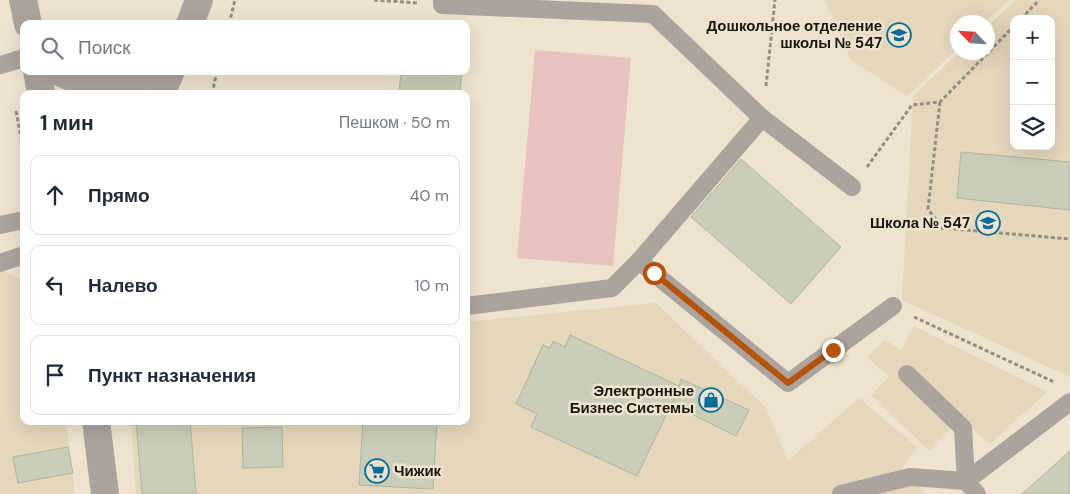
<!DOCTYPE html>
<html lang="ru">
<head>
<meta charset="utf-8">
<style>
  :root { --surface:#fff; --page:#f2f2f3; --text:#1f2937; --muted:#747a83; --line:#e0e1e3 }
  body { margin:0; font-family:"DM Sans",sans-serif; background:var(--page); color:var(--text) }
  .controls { position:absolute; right:15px; top:15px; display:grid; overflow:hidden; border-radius:10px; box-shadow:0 5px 20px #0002 }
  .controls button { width:45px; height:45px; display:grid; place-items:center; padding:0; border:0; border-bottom:1px solid var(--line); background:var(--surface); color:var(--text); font:25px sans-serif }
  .compass { position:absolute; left:950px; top:15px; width:45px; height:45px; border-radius:50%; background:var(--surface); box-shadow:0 5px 20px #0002; rotate:295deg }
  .stop { position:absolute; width:15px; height:15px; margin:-11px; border:4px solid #b45309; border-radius:50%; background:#fff }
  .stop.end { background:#b45309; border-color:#fff; box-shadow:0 1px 5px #0008 }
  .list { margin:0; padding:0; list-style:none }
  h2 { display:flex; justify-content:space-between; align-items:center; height:65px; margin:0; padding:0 20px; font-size:21px }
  h2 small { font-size:16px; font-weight:400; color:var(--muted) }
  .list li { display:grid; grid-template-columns:32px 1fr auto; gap:15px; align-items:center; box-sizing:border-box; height:80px; margin:0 10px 10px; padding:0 10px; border:1px solid var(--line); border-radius:10px }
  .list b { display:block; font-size:19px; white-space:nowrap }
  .list em { font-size:16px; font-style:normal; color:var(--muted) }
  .icon { flex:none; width:28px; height:28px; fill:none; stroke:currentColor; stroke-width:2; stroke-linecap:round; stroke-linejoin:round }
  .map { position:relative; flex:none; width:1070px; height:494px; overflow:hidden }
  .search { position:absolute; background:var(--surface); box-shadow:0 5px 20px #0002; left:20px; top:20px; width:450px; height:55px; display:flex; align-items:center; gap:12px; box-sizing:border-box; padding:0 18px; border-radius:10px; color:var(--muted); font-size:19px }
  .panel { position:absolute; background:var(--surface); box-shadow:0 5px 20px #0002; left:20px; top:90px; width:450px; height:335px; border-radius:10px }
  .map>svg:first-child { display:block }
  .built { fill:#e4d7bc; fill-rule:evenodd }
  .green { fill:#e8c2bf }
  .building { fill:#caceb8; stroke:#b0b49f }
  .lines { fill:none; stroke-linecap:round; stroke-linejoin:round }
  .path { stroke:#968e80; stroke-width:3; stroke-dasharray:4 2.5; stroke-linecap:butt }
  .lane { stroke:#aca39e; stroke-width:18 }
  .street { stroke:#aca39e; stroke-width:28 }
  .route { stroke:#b45309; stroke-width:6 }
  .labels { text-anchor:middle; stroke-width:5; stroke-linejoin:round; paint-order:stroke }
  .poi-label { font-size:15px; font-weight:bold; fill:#1b1710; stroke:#ede3cf; text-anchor:end }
</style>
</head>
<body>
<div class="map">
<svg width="1070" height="494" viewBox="0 0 1070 494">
  <rect width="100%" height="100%" fill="#ede3cf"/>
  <g class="built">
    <path d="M825 0H1009L985 22H958L957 48 907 96 851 60Z"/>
    <path d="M1016 0H1070V377L902 300 913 96 959 53 988 52V26ZM1014 19H1051V146H1014Z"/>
    <path d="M0 269 24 281V421H66L75 494H0Z"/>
    <path d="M656 303 766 408 788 461 859 398 917 447 901 470 910 477 926 494H136L131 421H466V322Z"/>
    <path d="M914 326 1047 392 990 444 961 419 929 451 871 395 889 377 867 357 885 340 901 350Z"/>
  </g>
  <path class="green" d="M535 50 631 58 613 266 517 258Z"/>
  <g class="building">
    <path d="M401 71H462L460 94H399Z"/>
    <path d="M961 152 1070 162V210L957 198Z"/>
    <path d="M741 159 841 247 791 304 691 217Z"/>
    <path d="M570 335 679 386 681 379 749 410 736 436 673 405 678 390 637 476 531 427 537 414 516 404 543 345 550 348 553 341 565 347Z"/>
    <path d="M136 421H190L196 494H142Z"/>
    <path d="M363 421H437L433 489 359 485Z"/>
    <path d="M282 427 283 467 243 468 242 428Z"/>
    <path d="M68 447 73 473 18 483 13 457Z"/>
    <path d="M1070 451V494H1022Z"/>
  </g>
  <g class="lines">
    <g class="path">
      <path d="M374 0 418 3"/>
      <path d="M1021 19 1039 0"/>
      <path d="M229 24 235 0"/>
      <path d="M766 86 775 0"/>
      <path d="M212 94 217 71"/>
      <path d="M940 102 928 209 942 228 1070 239"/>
      <path d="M16 111 24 153"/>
      <path d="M867 167 912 105 940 102 1014 26"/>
      <path d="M914 317 1054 382"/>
    </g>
    <g class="lane">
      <path d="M442 0V5L653 14 762 118"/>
      <path d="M0 65 24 58"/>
      <path d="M0 225 24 220"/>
      <path d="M639 261 788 383 893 306"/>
      <path d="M0 263 24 255"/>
      <path d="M466 306 612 288 639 261 762 118 852 187"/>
      <path d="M907 374 963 428 966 481 977 494"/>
      <path d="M841 494 910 477 966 481 1070 402"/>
    </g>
    <g class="street">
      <path d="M23 0 28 24"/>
      <path d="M190 24 199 0"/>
      <path d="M37 71 41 94"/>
      <path d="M56 71C87 85 123 88 153 71"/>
      <path d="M161 94 171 71"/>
      <path d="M96 421 105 494"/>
    </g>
  </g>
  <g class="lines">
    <path class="route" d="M654 273 788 383 833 350"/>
  </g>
  <defs>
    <g id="school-ring" transform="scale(1.25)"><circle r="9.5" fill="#ede3cf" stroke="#066c9a" stroke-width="1.5"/><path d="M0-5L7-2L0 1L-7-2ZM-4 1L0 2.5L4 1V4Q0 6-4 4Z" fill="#066c9a"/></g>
    <g id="shop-ring" transform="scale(1.25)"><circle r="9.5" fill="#ede3cf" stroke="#066c9a" stroke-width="1.5"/><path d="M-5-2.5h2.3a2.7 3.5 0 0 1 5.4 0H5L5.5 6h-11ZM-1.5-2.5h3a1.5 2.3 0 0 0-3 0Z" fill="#066c9a"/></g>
    <g id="supermarket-ring" transform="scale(1.25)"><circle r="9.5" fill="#ede3cf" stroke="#066c9a" stroke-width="1.5"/><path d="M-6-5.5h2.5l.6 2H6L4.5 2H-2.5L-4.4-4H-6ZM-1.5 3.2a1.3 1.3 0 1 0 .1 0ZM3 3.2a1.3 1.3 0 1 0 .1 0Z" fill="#066c9a"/></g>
  </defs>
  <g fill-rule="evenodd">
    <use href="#school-ring" x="899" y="35"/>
    <use href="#school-ring" x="988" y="223"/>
    <use href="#shop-ring" x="711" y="400"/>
    <use href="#supermarket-ring" x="377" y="471"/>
  </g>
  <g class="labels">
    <g class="poi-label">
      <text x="882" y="31">Дошкольное отделение<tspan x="882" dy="17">школы № 547</tspan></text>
      <text x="970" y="228">Школа № 547</text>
      <text x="694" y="396">Электронные<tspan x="694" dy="17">Бизнес Системы</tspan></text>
      <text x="394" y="476" text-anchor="start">Чижик</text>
    </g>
  </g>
</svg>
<div class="controls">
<button>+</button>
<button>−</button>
<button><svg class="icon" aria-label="layers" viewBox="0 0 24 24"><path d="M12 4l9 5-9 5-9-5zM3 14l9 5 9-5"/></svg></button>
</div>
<svg class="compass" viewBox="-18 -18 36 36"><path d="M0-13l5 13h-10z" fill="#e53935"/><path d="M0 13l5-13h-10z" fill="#747a83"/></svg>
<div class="stop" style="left:654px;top:273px"></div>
<div class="stop end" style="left:833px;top:350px"></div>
<div class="search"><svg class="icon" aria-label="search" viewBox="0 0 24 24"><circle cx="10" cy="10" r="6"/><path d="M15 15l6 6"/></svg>Поиск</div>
<section class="panel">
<h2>1 мин<small>Пешком · 50 m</small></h2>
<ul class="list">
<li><svg class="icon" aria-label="ahead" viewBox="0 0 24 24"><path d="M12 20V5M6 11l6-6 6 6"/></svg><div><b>Прямо</b></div><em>40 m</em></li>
<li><svg class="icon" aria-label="left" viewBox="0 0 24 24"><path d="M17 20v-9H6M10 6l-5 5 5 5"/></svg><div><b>Налево</b></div><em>10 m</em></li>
<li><svg class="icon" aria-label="arrive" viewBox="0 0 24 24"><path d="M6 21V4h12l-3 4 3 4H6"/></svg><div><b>Пункт назначения</b></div></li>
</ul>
</section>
</div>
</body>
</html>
